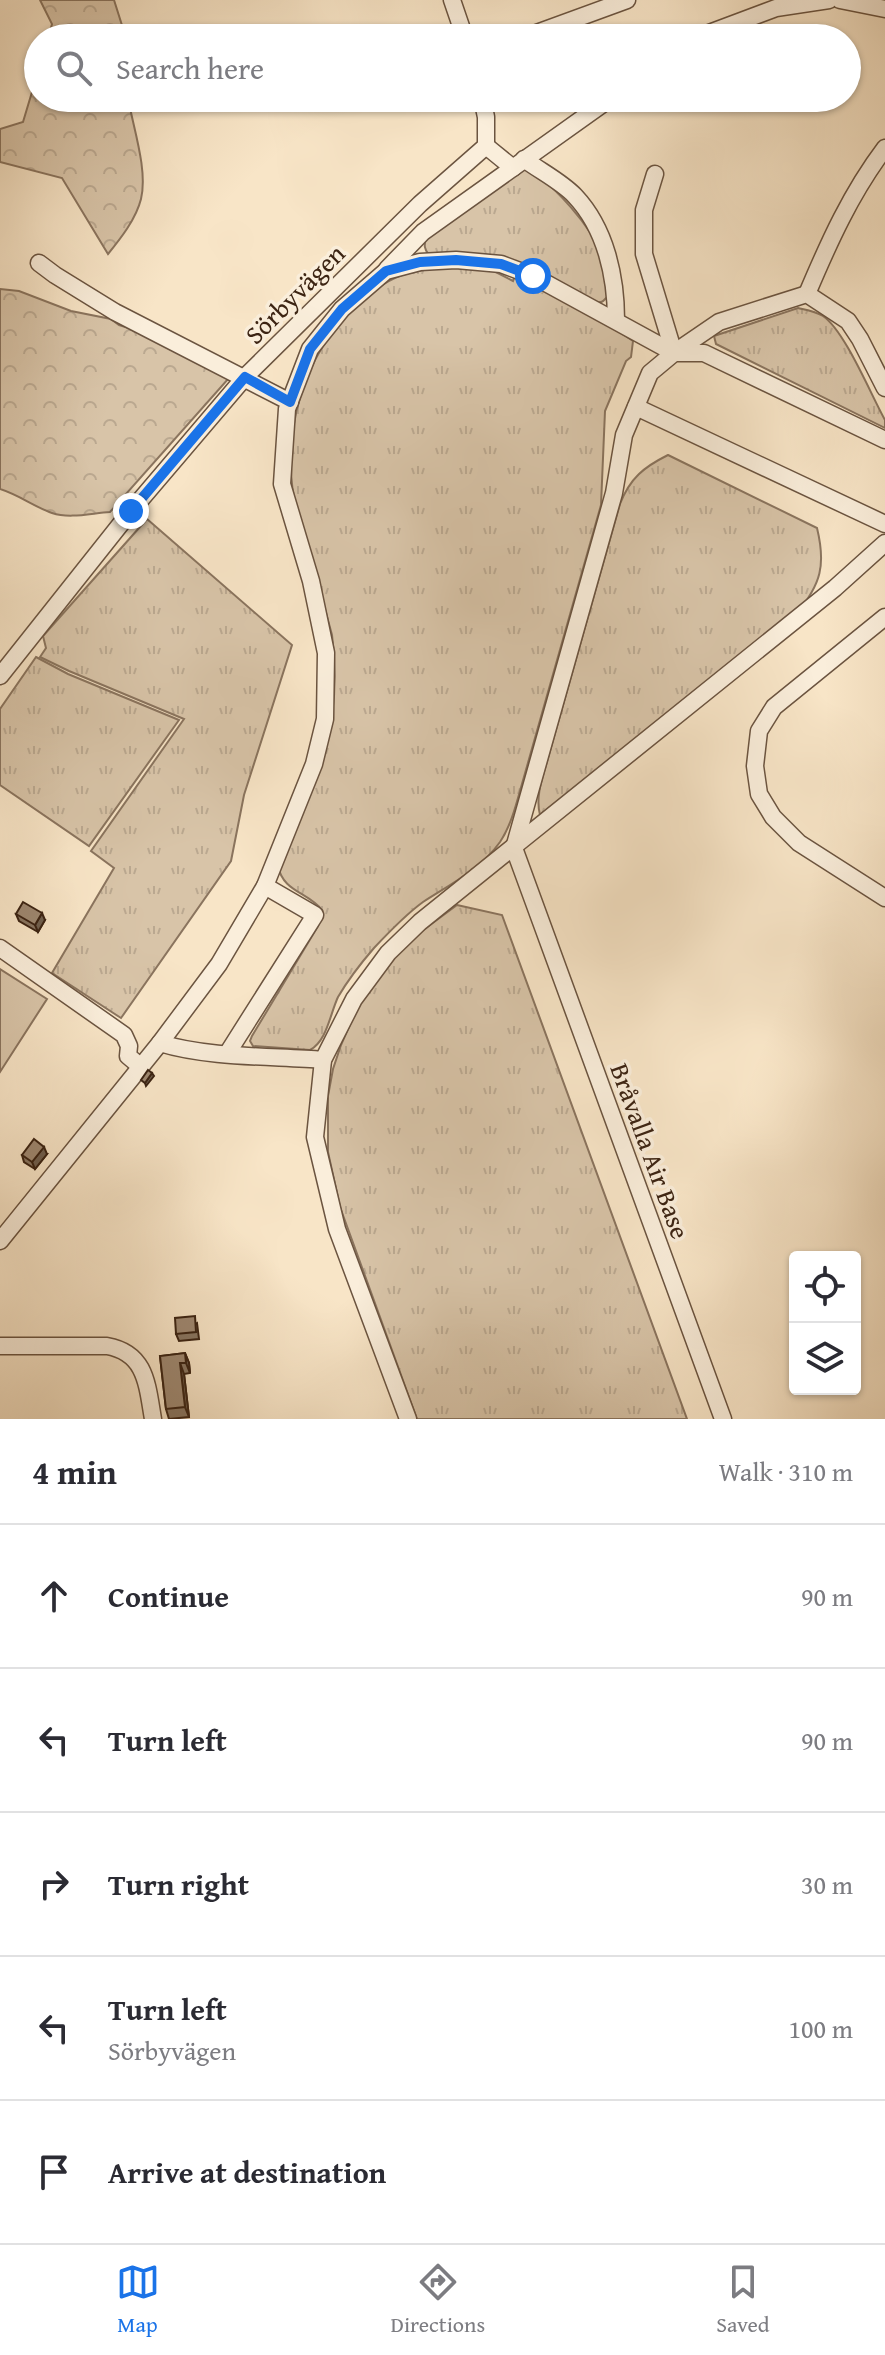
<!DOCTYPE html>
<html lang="en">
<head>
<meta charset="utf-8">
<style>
  :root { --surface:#fff; --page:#f7f7f7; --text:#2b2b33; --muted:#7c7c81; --line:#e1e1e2; --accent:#1a73e8 }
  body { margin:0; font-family:"Gentium Book Plus",serif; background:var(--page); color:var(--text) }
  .controls { position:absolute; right:24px; bottom:24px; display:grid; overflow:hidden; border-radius:8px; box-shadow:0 2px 6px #0004 }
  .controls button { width:72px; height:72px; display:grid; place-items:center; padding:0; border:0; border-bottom:2px solid var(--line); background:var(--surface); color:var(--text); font:40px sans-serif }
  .stop { position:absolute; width:24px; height:24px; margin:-18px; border:6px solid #1a73e8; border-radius:50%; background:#fff }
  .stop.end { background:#1a73e8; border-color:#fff; box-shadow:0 2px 8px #0008 }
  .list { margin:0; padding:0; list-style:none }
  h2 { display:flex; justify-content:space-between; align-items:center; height:104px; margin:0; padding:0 32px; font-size:34px }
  h2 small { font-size:26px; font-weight:400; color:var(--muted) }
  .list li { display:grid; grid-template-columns:52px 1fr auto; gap:24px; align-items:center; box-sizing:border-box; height:144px; padding:0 32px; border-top:2px solid var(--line) }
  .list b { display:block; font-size:30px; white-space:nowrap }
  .list p { margin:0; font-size:26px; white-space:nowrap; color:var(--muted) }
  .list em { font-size:26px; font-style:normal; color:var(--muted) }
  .icon { flex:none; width:44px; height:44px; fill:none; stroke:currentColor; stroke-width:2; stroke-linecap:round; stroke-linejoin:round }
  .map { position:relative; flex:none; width:885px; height:1419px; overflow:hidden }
  .search { position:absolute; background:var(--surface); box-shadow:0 2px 6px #0004; left:24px; right:24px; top:24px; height:88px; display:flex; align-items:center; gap:20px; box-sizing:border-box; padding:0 28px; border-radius:44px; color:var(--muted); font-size:30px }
  .sheet { height:824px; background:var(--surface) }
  nav { display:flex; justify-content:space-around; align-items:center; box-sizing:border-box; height:112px; border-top:2px solid var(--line); background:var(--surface); font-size:22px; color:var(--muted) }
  nav a { display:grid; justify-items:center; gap:4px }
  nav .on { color:var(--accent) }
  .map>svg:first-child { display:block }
  .grass { fill:url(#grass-tufts); stroke:#8a745e; stroke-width:2 }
  .forest { fill:url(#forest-crowns); stroke:#8a745e; stroke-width:2 }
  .pitch { fill:#d8c4a8; stroke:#8a745e; stroke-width:2 }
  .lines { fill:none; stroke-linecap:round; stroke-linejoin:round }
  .minor-casing { stroke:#6b5440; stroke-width:19 }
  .minor { stroke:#faeedb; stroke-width:16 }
  .wall { fill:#887561; stroke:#3c2413; stroke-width:2 }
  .shaded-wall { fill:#6f5f4f; stroke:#3c2413; stroke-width:2 }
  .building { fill:#9e8871; stroke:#3c2413; stroke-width:2 }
  .route { stroke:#1a73e8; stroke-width:10 }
  .labels { text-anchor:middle; stroke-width:7; stroke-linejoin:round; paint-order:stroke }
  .street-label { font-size:26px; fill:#3c2413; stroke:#faeedb }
</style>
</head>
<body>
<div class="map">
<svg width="885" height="1419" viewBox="0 0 885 1419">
  <defs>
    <pattern id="grass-tufts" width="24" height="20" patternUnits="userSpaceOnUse" patternTransform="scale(2)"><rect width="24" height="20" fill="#d8c4a8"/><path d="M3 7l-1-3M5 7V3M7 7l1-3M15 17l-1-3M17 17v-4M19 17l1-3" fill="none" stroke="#baa890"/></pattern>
    <pattern id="forest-crowns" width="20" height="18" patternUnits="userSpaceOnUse" patternTransform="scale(2)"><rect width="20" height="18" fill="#d8c4a8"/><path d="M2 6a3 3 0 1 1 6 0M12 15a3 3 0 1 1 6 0" fill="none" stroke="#baa890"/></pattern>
  </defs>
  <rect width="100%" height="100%" fill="#f8e5c7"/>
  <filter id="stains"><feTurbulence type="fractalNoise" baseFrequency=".0025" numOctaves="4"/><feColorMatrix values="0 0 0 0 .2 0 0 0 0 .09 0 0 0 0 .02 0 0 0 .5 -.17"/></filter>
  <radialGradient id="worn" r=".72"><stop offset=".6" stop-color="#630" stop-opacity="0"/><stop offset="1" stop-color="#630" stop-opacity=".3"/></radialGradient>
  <g class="grass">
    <path d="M524 169C550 177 596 233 604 258 608 269 606 285 607 297 603 301 603 303 596 302 586 301 553 278 541 272 513 258 461 259 429 255 424 249 424 245 426 238Z"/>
    <path d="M486 267 513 281 516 273 594 315 633 341 631 357 626 361 605 411 601 505 520 791C515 809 510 827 500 842 481 869 449 885 423 902 405 915 389 932 374 948 361 963 348 980 338 997 330 1014 327 1041 310 1050L253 1046 250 1041 252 1036 318 926 322 910C308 892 283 892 278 866 316 784 344 728 332 635 324 605 316 576 308 547 303 530 296 512 293 494 284 427 303 358 352 310 367 295 381 283 402 275 429 266 458 268 486 267Z"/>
    <path d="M798 308C807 310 815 311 823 316 845 331 871 395 885 420V428L716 344 714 336Z"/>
    <path d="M668 455 817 528C826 565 821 584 797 613L540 815C535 796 543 776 548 758L620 504C630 478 644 467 668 455Z"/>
    <path d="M147 519 292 645 244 795 231 861 121 1018 52 973 114 868 91 851 184 719 69 671 40 657 46 648 43 636Z"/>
    <path d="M36 657 68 674 179 720 89 846 0 785V709Z"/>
    <path d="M457 905 502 915 687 1419H417L340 1207 328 1152V1096L333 1069 341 1045 362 997 399 948Z"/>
  </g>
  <g class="forest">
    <path d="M40 0H114L126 38H48L52 24Z"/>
    <path d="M38 72V98H128C133 127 148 170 141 199 136 219 121 238 108 254L62 178 0 162V129L23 122Z"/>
    <path d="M0 289 19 291 71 311 111 319 119 325 149 334 229 378 110 512C92 513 70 519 52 513 35 507 19 495 0 489Z"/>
  </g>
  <path class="pitch" d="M0 969 47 999 0 1072Z"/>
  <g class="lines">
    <g class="minor-casing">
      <g id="minor">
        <path d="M452 0 465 38"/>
        <path d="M840 0 885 9"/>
        <path d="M523 38 627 0"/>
        <path d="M696 38 776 8 829 0"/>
        <path d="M486 146 513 168"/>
        <path d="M524 159C540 171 562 182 575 196 606 229 616 277 616 320"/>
        <path d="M655 174 644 210V254L674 353"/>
        <path d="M39 263 55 275 115 312 290 402"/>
        <path d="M387 269 423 232 611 98"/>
        <path d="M807 294C829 242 851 193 885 148"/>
        <path d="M675 352 719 322 807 294 848 321 860 339 885 388"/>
        <path d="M636 407 885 524"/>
        <path d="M885 617 774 707 759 731 755 766 759 794 773 817 799 843 885 898"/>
        <path d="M0 676 131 511 245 377 420 204 486 146V117L482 98"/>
        <path d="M0 948 124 1035 129 1046 128 1056 140 1066"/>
        <path d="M160 1043 219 964 265 886 314 764 325 719 326 653 311 581 282 484 287 409 310 349 342 309 386 271 420 262 456 260 501 264 533 276 674 353"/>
        <path d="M227 1054 315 915 265 886"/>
        <path d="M0 1241 160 1043C208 1058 273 1056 323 1060"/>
        <path d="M0 1346H107C146 1353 147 1384 153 1419"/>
        <path d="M408 1419 337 1229 315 1137 323 1060 354 999 388 953 420 922 835 588 885 543"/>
        <path d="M723 1419 514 848 614 493 624 435 650 373 674 353H704L885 440"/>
      </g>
    </g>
    <use href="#minor" class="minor"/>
  </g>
  <g class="wall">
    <path d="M16 914 45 920 38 932 19 921Z"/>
    <path d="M47 1154 35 1169 24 1162 22 1155Z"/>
    <path d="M197 1323 199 1339 179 1341 176 1334Z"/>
    <path d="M185 1353 189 1363 190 1373 184 1374 189 1417 169 1419 166 1409 160 1356Z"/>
  </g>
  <g class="shaded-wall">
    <path d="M42 913 45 920 38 932 35 925Z"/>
    <path d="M152 1073 154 1076 146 1086 145 1083Z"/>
    <path d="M44 1147 47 1154 35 1169 32 1162Z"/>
    <path d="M185 1353 189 1363 190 1373 186 1363Z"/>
    <path d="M180 1363 184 1374 189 1417 185 1407Z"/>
  </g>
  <g class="building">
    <path d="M23 902 42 913 35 925 16 914Z"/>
    <path d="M148 1070 152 1073 145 1083 141 1080Z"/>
    <path d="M34 1139 44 1147 32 1162 22 1155Z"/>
    <path d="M195 1316 196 1332 176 1334 175 1318Z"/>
    <path d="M185 1353 186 1363H180L185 1407 166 1409 160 1356Z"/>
  </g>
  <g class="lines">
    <path class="route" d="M131 511 245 377 290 402 310 349 342 309 386 271 420 262 456 260 501 264 533 276"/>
  </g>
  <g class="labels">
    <g class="street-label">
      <text transform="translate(295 294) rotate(-45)" y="9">Sörbyvägen</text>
      <text transform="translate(650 1151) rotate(70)" y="9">Bråvalla Air Base</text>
    </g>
  </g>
  <rect width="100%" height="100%" filter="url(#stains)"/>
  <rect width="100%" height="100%" fill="url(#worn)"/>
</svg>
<div class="controls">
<button><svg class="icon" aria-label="locate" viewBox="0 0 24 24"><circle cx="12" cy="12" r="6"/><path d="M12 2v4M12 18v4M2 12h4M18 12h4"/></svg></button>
<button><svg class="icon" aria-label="layers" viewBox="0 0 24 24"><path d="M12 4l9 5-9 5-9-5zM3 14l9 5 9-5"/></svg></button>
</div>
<div class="stop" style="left:533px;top:276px"></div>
<div class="stop end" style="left:131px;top:511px"></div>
<div class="search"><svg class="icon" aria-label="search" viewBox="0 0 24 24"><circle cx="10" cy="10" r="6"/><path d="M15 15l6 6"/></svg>Search here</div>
</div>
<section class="sheet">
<h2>4 min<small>Walk · 310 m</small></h2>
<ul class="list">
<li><svg class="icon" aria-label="ahead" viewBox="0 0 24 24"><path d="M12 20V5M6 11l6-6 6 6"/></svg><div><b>Continue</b></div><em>90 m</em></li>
<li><svg class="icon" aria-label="left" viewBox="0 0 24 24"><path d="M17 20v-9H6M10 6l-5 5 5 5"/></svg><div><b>Turn left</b></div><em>90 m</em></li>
<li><svg class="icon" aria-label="right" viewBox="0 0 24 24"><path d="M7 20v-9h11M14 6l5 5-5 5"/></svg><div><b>Turn right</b></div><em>30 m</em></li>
<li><svg class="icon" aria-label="left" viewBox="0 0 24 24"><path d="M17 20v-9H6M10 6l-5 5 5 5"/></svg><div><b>Turn left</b><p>Sörbyvägen</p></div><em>100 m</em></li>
<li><svg class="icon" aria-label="arrive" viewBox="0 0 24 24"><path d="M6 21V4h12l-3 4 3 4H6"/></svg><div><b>Arrive at destination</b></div></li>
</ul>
</section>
<nav>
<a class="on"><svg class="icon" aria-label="map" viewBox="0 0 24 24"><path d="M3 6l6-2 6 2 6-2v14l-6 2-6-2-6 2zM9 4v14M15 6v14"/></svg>Map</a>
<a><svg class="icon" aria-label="directions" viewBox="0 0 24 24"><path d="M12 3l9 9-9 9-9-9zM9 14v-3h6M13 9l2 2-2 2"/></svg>Directions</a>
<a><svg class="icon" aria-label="saved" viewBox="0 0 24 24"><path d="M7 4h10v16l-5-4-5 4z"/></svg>Saved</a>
</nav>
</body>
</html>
